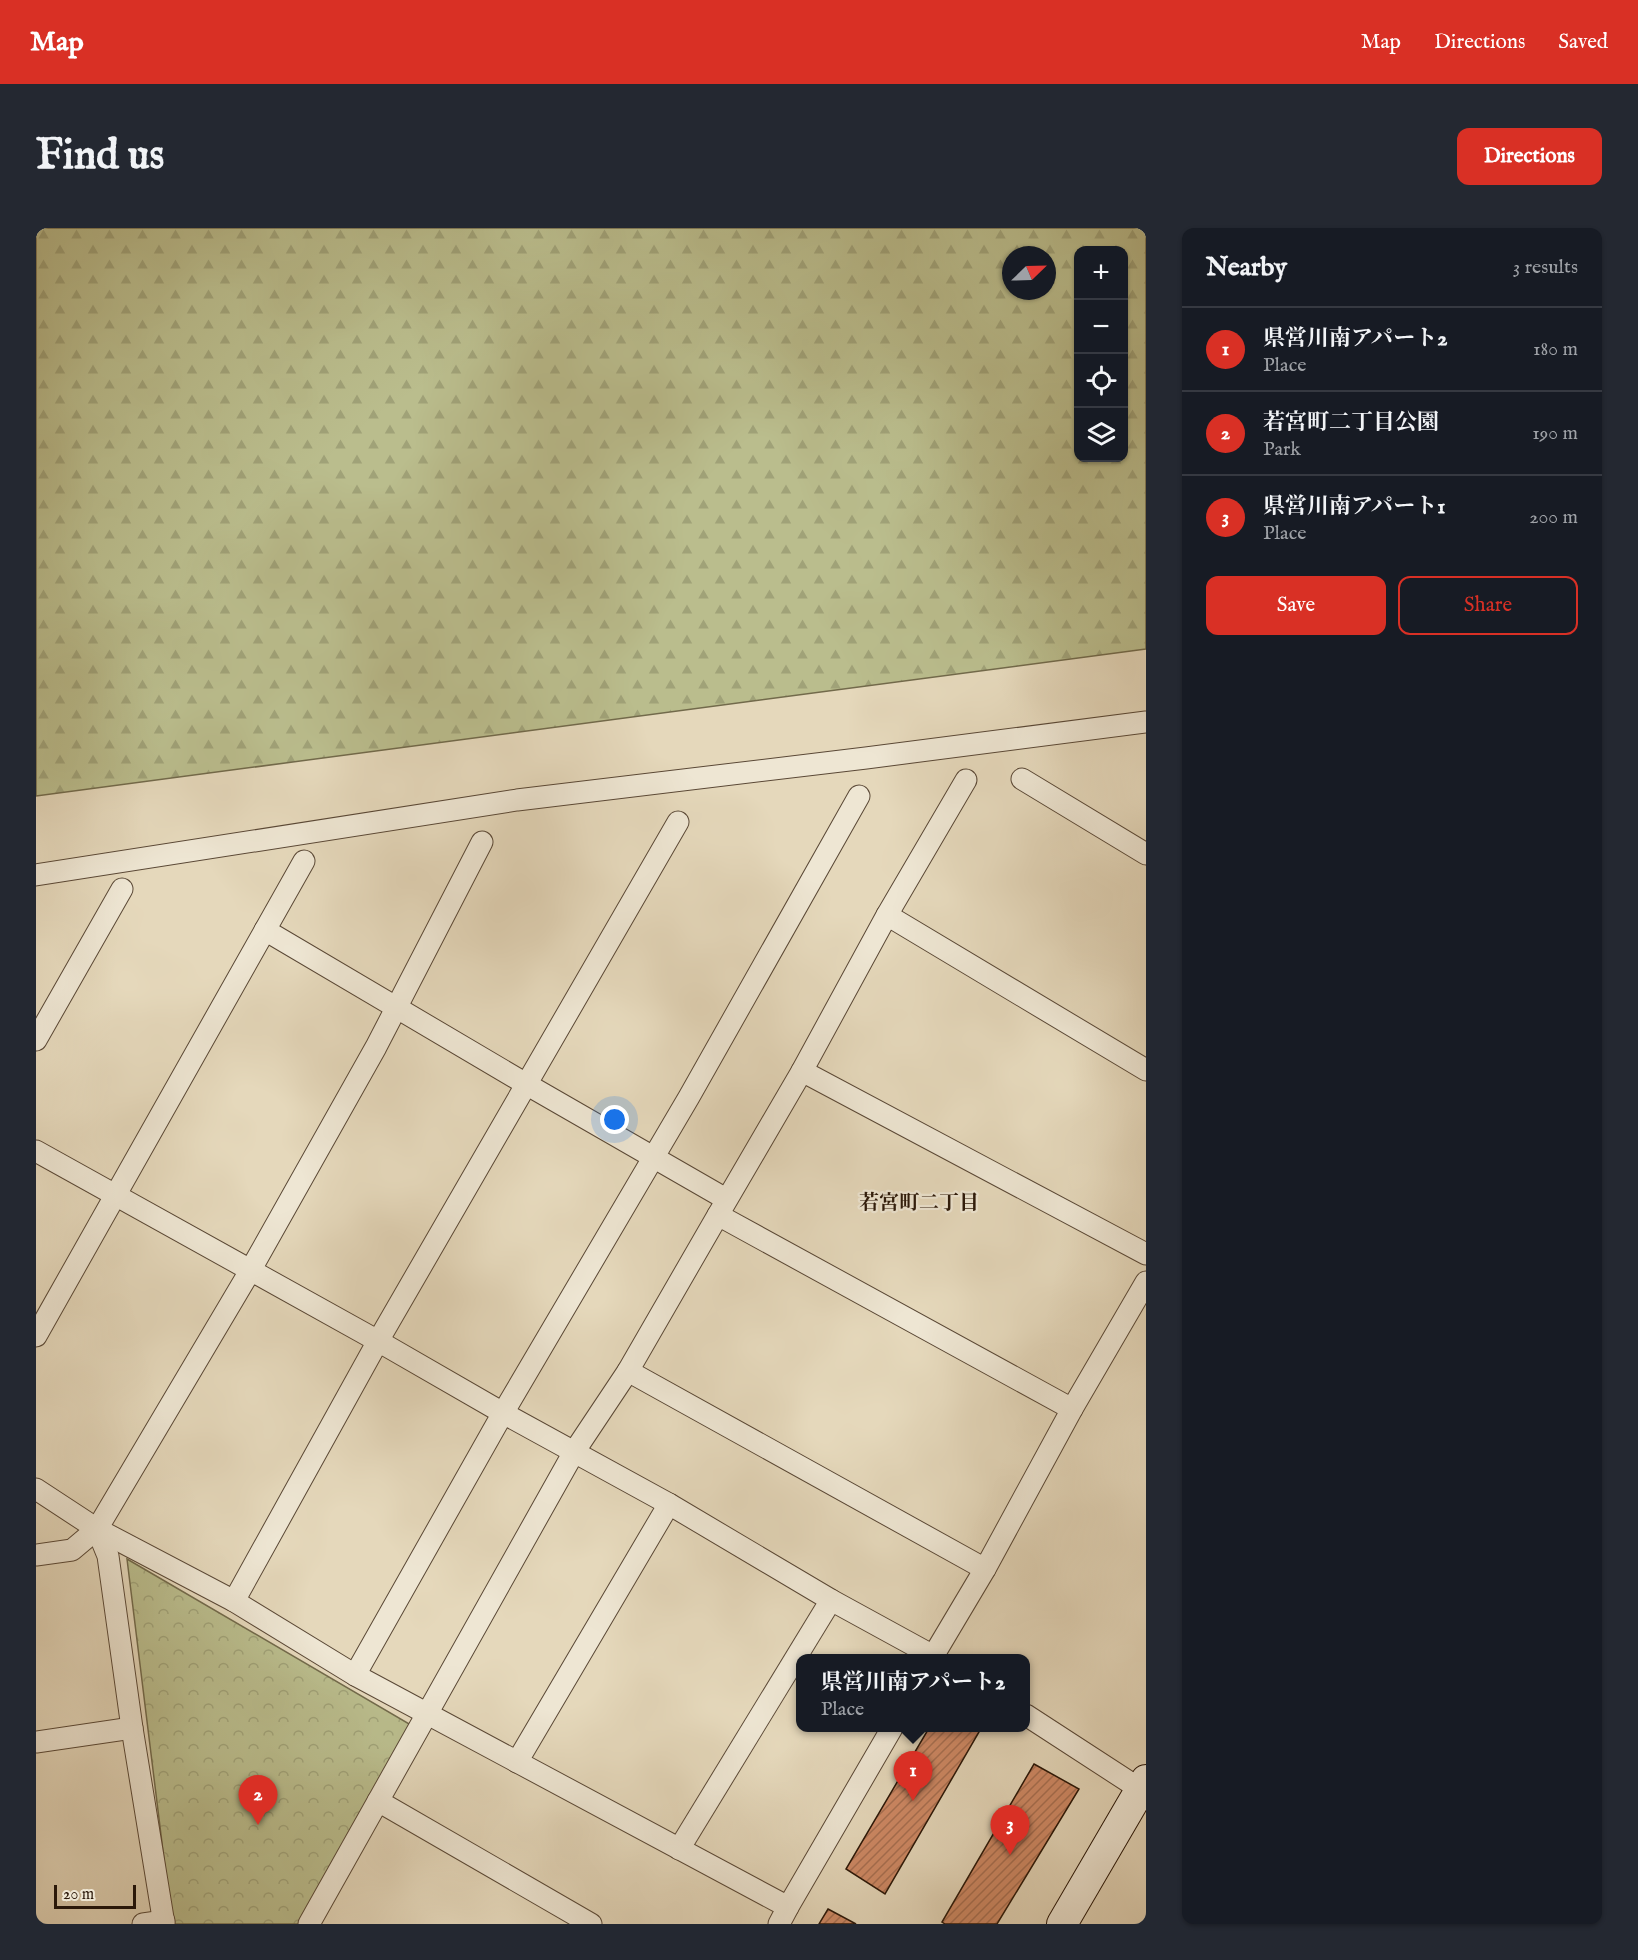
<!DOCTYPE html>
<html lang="en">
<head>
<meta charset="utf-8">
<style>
  :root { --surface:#171b24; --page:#242831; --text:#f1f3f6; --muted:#9ea1a6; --line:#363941; --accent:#d93025 }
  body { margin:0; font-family:"IM FELL English","Noto Serif JP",serif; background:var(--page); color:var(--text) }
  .controls { position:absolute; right:18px; top:18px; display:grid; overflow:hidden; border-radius:12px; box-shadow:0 2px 4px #0004 }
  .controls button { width:54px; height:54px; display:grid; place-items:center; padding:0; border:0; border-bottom:2px solid var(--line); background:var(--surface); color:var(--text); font:30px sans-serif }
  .compass { position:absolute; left:966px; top:18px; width:54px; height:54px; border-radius:50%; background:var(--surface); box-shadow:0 2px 4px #0004; rotate:67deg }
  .scale { position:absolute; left:18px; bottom:15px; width:82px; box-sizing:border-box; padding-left:6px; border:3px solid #2b1809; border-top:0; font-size:16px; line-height:21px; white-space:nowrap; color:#2b1809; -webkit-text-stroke:4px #eee6d3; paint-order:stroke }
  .you { position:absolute; left:579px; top:892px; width:21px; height:21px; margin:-15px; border:4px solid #fff; border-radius:50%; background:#1a73e8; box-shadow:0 0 0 9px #1a73e833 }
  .badge { display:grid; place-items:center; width:39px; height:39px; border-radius:50%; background:var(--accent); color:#fff; font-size:20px; font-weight:700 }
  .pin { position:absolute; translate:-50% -50px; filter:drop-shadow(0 2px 3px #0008) }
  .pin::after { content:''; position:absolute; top:32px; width:21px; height:18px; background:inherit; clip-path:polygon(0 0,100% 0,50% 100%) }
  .popup { position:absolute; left:760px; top:1426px; width:234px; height:78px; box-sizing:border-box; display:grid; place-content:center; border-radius:12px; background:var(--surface); filter:drop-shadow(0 2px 4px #0005); font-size:20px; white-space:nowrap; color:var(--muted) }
  .popup b { font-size:22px; color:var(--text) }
  .popup::after { content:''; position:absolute; left:50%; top:100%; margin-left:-12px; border:12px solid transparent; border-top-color:var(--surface) }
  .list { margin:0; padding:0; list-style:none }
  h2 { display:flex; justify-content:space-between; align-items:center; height:78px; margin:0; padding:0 24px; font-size:26px }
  h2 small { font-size:20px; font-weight:400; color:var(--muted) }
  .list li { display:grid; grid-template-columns:39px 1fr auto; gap:18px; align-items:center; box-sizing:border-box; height:84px; padding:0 24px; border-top:2px solid var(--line) }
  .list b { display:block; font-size:22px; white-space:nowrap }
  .list p { margin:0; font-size:20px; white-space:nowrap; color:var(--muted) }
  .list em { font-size:20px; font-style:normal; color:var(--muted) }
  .actions { display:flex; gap:12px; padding:18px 24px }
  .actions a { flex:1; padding:14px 0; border:2px solid var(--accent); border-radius:12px; text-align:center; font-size:21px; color:var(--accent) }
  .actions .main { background:var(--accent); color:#fff }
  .icon { flex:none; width:33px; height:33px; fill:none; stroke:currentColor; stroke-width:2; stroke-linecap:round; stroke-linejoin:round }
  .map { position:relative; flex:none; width:1110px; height:1696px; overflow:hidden; border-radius:12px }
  header { display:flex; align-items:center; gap:36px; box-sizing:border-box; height:84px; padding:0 30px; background:var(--accent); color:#fff }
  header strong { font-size:28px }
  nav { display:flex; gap:33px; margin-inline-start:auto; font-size:21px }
  .intro { display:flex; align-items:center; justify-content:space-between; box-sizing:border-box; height:144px; padding:0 36px }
  h1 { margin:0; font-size:42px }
  .button { padding:15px 27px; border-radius:12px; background:var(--accent); color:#fff; font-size:21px; font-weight:700 }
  main { display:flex; gap:36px; padding:0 36px }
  aside { flex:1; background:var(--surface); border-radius:12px; box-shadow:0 2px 4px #0004 }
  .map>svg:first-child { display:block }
  .forest { fill:url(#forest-firs); stroke:#726a4b; stroke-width:1.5; fill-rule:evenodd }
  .park { fill:url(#park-crowns); stroke:#726a4b; stroke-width:1.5 }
  .building { fill:url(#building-hatch); stroke:#2b1809; stroke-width:1.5 }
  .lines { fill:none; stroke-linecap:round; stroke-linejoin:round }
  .street-casing { stroke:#5a4836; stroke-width:23 }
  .secondary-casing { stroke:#2b1809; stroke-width:32 }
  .street { stroke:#eee6d3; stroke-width:21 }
  .secondary { stroke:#eee6d3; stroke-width:30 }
  .labels { text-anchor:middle; stroke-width:4.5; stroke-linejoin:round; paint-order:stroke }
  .neighbourhood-label { font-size:20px; font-weight:bold; fill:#2b1809; stroke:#eee6d3 }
</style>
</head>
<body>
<header>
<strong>Map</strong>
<nav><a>Map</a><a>Directions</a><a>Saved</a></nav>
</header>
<div class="intro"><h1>Find us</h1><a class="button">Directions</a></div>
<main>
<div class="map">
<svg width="1110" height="1696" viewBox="0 0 1110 1696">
  <defs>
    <pattern id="forest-firs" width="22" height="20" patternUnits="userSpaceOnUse" patternTransform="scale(1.5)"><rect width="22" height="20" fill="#babd8d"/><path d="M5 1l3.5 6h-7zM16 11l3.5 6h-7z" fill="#a0a278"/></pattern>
    <pattern id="park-crowns" width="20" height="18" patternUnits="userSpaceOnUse" patternTransform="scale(1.5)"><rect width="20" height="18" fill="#babd8d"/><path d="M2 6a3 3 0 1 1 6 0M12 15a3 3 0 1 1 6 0" fill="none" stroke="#a0a278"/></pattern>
    <pattern id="building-hatch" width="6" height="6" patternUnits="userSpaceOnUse" patternTransform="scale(1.5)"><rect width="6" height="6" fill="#cf8a66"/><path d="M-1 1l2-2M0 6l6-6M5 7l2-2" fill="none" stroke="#a87052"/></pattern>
  </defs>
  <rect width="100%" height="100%" fill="#e5d8bb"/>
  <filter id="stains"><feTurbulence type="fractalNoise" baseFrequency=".00333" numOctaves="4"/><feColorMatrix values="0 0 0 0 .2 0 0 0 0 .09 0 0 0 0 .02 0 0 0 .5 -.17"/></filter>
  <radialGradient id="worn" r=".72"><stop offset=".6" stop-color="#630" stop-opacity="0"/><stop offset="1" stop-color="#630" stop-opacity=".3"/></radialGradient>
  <path class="forest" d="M0 0H1110V421L0 568ZM1042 22H1088V230H1042ZM975 27H1011V63H975Z"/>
  <path class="park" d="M91 1331 375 1497 264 1696H136Z"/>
  <g class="building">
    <path d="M893 1500H937L943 1504 849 1666 810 1641Z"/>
    <path d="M998 1536 1043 1561 961 1696H909L906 1694Z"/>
    <path d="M792 1681 820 1696H783Z"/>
  </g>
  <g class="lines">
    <g class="street-casing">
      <g id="street">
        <path d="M986 551 1110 626"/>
        <path d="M0 647 481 572 830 530 1110 494"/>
        <path d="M851 687 930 552"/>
        <path d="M229 702 490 856 690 971"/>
        <path d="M0 812 86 661"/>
        <path d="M766 843 1110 1026"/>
        <path d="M0 923 342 1113 467 1185 633 1276 795 1372 901 1430"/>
        <path d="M682 987 592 1143 949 1341"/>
        <path d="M0 1108 268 633"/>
        <path d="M1036 1181 682 987 766 843 851 687 1110 842"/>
        <path d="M0 1261 61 1301 198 1373 319 1447 752 1679 743 1696"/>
        <path d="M61 1301 72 1328 96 1500 128 1696"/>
        <path d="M0 1327 36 1322 61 1301 214 1043 340 819 446 614"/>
        <path d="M198 1373 342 1113 642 594"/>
        <path d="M896 1430 949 1341 1036 1181 1110 1054"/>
        <path d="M319 1447 467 1185 653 869 823 568"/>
        <path d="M990 1487 1110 1565"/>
        <path d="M0 1514 96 1500"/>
        <path d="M481 1534 633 1276"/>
        <path d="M342 1573 555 1696"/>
        <path d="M643 1621 795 1372"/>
        <path d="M752 1679 856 1500"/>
        <path d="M107 1696 128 1693"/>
        <path d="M273 1696 538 1224 592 1143"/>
      </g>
    </g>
    <g class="secondary-casing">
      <path id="secondary" d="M1026 1696 1110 1552"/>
    </g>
    <use href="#street" class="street"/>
    <use href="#secondary" class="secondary"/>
  </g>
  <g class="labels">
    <g class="neighbourhood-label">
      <text x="883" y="981">若宮町二丁目</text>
    </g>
  </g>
  <rect width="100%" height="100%" filter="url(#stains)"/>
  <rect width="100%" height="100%" fill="url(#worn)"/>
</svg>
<div class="controls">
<button>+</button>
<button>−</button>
<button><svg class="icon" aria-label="locate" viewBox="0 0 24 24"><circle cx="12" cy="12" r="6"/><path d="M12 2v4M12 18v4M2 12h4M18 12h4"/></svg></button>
<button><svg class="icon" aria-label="layers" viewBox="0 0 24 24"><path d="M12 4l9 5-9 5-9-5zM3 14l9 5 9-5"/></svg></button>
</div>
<svg class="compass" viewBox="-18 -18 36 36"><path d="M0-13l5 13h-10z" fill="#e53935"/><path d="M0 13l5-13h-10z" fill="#9ea1a6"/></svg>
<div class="scale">20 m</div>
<div class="you"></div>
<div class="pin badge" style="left:877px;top:1573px">1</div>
<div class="popup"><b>県営川南アパート2</b>Place</div>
<div class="pin badge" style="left:222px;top:1597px">2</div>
<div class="pin badge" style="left:974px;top:1627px">3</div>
</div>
<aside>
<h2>Nearby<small>3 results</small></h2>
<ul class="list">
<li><span class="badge">1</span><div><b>県営川南アパート2</b><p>Place</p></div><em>180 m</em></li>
<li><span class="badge">2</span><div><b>若宮町二丁目公園</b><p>Park</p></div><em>190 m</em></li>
<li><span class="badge">3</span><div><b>県営川南アパート1</b><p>Place</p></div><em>200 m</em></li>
</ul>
<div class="actions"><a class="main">Save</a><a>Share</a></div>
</aside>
</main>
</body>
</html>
